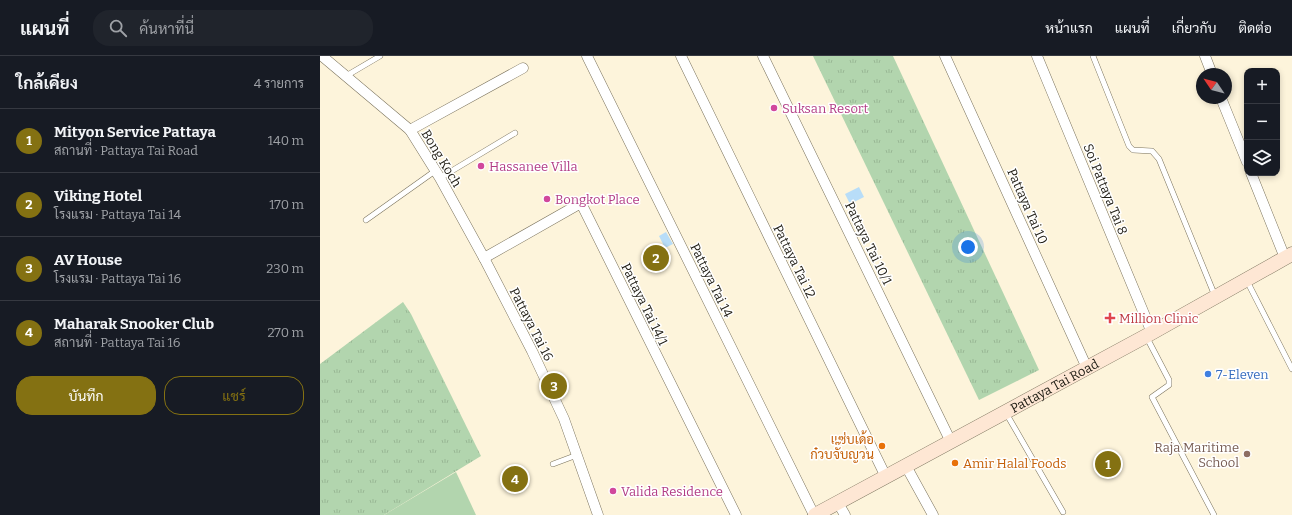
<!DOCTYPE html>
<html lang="th">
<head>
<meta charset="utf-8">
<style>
  :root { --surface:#171b24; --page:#20242c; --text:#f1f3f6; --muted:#9ea1a6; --line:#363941; --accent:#847112 }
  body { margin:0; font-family:Bitter,Sarabun,serif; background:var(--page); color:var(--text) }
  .controls { position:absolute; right:12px; top:12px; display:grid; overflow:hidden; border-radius:8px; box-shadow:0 2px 6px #0003 }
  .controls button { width:36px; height:36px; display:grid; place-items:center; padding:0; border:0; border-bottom:1px solid var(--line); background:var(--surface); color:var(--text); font:20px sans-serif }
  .compass { position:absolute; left:876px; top:12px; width:36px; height:36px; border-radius:50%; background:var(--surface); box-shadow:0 2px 6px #0003; rotate:305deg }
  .you { position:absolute; left:648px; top:191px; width:14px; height:14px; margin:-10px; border:3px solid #fff; border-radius:50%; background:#1a73e8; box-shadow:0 0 0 6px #1a73e833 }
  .badge { display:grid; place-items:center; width:26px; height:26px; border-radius:50%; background:var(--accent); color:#fff; font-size:13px; font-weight:700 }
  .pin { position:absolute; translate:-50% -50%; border:2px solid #fff; box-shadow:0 1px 4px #0006 }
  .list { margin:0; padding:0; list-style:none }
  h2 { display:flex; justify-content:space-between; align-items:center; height:52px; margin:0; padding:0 16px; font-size:17px }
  h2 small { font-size:13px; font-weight:400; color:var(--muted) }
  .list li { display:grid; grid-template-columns:26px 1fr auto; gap:12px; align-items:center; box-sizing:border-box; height:64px; padding:0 16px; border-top:1px solid var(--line) }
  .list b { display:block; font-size:15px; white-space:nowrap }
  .list p { margin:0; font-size:13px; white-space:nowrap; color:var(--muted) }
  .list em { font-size:13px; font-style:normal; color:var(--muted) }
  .actions { display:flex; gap:8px; padding:12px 16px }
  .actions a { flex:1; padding:9px 0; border:1px solid var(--accent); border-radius:16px; text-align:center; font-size:14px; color:var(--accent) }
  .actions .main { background:var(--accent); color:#fff }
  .icon { flex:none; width:22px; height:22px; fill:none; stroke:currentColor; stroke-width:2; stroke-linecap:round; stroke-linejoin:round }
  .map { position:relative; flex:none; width:972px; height:459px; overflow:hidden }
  header { display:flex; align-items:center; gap:24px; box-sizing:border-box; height:56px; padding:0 20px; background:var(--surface); border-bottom:1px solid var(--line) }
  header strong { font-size:19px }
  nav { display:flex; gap:22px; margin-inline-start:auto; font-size:14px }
  .search { width:280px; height:36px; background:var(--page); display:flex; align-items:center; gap:10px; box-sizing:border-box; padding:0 14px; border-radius:16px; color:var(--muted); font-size:15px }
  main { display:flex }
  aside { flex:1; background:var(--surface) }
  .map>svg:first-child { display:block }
  .grass { fill:url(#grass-tufts) }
  .garden { fill:#b2d5ae }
  .water { fill:#b8ddf8 }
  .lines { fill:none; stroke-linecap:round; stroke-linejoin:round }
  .service-casing { stroke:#7a725c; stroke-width:6 }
  .minor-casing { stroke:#7a725c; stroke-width:11 }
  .secondary-casing { stroke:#7a725c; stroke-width:15 }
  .service { stroke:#fff; stroke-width:5 }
  .minor { stroke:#fff; stroke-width:10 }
  .secondary { stroke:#fee7d4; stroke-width:14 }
  .hotel-dot { fill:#d1479c; stroke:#fff; stroke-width:1.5 }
  .health-dot { fill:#e0444e; stroke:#fff; stroke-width:1.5 }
  .shop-dot { fill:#3f7fe0; stroke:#fff; stroke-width:1.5 }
  .food-dot { fill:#e8710a; stroke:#fff; stroke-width:1.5 }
  .education-dot { fill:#8d6e63; stroke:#fff; stroke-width:1.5 }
  .labels { text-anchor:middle; stroke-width:3; stroke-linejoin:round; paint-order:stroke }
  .hotel-label { font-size:13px; fill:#b23c85; stroke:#fff; text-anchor:start }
  .street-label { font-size:13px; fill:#232017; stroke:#fff }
  .health-label { font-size:13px; fill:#be3a42; stroke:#fff; text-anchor:start }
  .shop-label { font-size:13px; fill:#366cbe; stroke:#fff; text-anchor:start }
  .food-label { font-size:13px; fill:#c56008; stroke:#fff; text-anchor:end }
  .education-label { font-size:13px; fill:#785e54; stroke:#fff; text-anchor:end }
</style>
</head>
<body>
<header>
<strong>แผนที่</strong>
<div class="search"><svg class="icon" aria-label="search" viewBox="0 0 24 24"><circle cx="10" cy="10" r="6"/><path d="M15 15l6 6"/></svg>ค้นหาที่นี่</div>
<nav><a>หน้าแรก</a><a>แผนที่</a><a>เกี่ยวกับ</a><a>ติดต่อ</a></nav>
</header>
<main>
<aside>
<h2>ใกล้เคียง<small>4 รายการ</small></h2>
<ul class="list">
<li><span class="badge">1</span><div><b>Mityon Service Pattaya</b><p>สถานที่ · Pattaya Tai Road</p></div><em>140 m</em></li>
<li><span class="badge">2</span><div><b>Viking Hotel</b><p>โรงแรม · Pattaya Tai 14</p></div><em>170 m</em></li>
<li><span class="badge">3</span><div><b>AV House</b><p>โรงแรม · Pattaya Tai 16</p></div><em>230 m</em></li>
<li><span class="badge">4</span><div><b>Maharak Snooker Club</b><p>สถานที่ · Pattaya Tai 16</p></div><em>270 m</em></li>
</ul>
<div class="actions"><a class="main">บันทึก</a><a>แชร์</a></div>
</aside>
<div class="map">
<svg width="972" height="459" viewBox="0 0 972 459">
  <defs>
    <pattern id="grass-tufts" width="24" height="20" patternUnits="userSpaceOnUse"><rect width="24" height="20" fill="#b2d5ae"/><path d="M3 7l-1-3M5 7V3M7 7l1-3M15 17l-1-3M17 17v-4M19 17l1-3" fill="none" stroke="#99b795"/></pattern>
  </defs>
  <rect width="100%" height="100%" fill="#fdf4db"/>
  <g class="grass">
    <path d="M493 0H573L719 314 659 344Z"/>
    <path d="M83 246 91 258 161 400 64 459H0V308Z"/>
  </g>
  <path class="garden" d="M136 416 156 459H64Z"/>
  <g class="water">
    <path d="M539 131 544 141 530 148 525 138Z"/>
    <path d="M346 176 353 188 345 192 339 180Z"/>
  </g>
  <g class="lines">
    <g class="service-casing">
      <g id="service">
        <path d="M773 0 809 90 813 94 832 95 839 103 895 240"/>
        <path d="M26 20 60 0"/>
        <path d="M120 122 195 77"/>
        <path d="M46 164 115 115"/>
        <path d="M927 225 972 313"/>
        <path d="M826 280 849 324V329L832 341 894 459"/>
        <path d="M686 357 743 456"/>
        <path d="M233 408 257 399"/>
      </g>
    </g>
    <g class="minor-casing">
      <g id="minor">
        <path d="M2 0 90 74 120 122 164 202 212 295 244 363 278 459"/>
        <path d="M267 0 494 459"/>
        <path d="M361 0 566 421"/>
        <path d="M443 0 631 386"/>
        <path d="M625 0 767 312"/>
        <path d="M717 0 832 277"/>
        <path d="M885 0 892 18"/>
        <path d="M901 42 927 106"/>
        <path d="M90 74 203 12"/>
        <path d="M931 117 965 202"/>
        <path d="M164 202 261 147 416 459"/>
        <path d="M586 410 613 459"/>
        <path d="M518 447 525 459"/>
      </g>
    </g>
    <g class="secondary-casing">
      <g id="secondary">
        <path id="s1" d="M495 459 826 280 972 198"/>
      </g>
    </g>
    <use href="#service" class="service"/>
    <use href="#minor" class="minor"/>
    <use href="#secondary" class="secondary"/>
  </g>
  <g class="hotel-dot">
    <circle cx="454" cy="52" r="4"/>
    <circle cx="161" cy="110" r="4"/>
    <circle cx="227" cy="143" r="4"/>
    <circle cx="293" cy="435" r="4"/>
  </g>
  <path class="health-dot" d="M788 256h4v4h4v4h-4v4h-4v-4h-4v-4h4z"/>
  <circle class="shop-dot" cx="888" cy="318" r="4"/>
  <g class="food-dot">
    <circle cx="562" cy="390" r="4"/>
    <circle cx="635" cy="407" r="4"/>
  </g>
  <circle class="education-dot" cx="927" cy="398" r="4"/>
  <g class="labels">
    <g class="hotel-label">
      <text x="462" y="57">Suksan Resort</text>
      <text x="169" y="115">Hassanee Villa</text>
      <text x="235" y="148">Bongkot Place</text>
      <text x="301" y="440">Valida Residence</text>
    </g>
    <g class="street-label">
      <text transform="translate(122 102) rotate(59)" y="5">Bong Koch</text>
      <text transform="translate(786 133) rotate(68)" y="5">Soi Pattaya Tai 8</text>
      <text transform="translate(708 150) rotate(66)" y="5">Pattaya Tai 10</text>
      <text transform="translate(549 187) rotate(64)" y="5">Pattaya Tai 10/1</text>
      <text transform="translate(475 205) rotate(64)" y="5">Pattaya Tai 12</text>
      <text transform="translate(392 224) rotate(64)" y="5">Pattaya Tai 14</text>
      <text transform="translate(325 248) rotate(64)" y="5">Pattaya Tai 14/1</text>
      <text transform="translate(212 268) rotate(63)" y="5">Pattaya Tai 16</text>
      <text dy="5" stroke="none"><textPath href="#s1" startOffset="272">Pattaya Tai Road</textPath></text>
    </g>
    <g class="health-label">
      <text x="799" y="267">Million Clinic</text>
    </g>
    <g class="shop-label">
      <text x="896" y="323">7-Eleven</text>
    </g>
    <g class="food-label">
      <text x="554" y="388">แซ่บเด้อ<tspan x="554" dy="15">ก๋วบจั๊บญวน</tspan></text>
      <text x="643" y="412" text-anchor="start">Amir Halal Foods</text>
    </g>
    <g class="education-label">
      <text x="919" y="396">Raja Maritime<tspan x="919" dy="15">School</tspan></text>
    </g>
  </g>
</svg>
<div class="controls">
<button>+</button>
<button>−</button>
<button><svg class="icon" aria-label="layers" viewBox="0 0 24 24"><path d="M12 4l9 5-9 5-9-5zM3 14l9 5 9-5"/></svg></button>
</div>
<svg class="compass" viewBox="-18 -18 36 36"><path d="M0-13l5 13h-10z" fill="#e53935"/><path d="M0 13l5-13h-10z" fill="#9ea1a6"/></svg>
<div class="you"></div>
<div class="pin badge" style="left:788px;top:408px">1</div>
<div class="pin badge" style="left:336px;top:202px">2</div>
<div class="pin badge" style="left:234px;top:330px">3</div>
<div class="pin badge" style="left:195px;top:423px">4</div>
</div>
</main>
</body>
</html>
